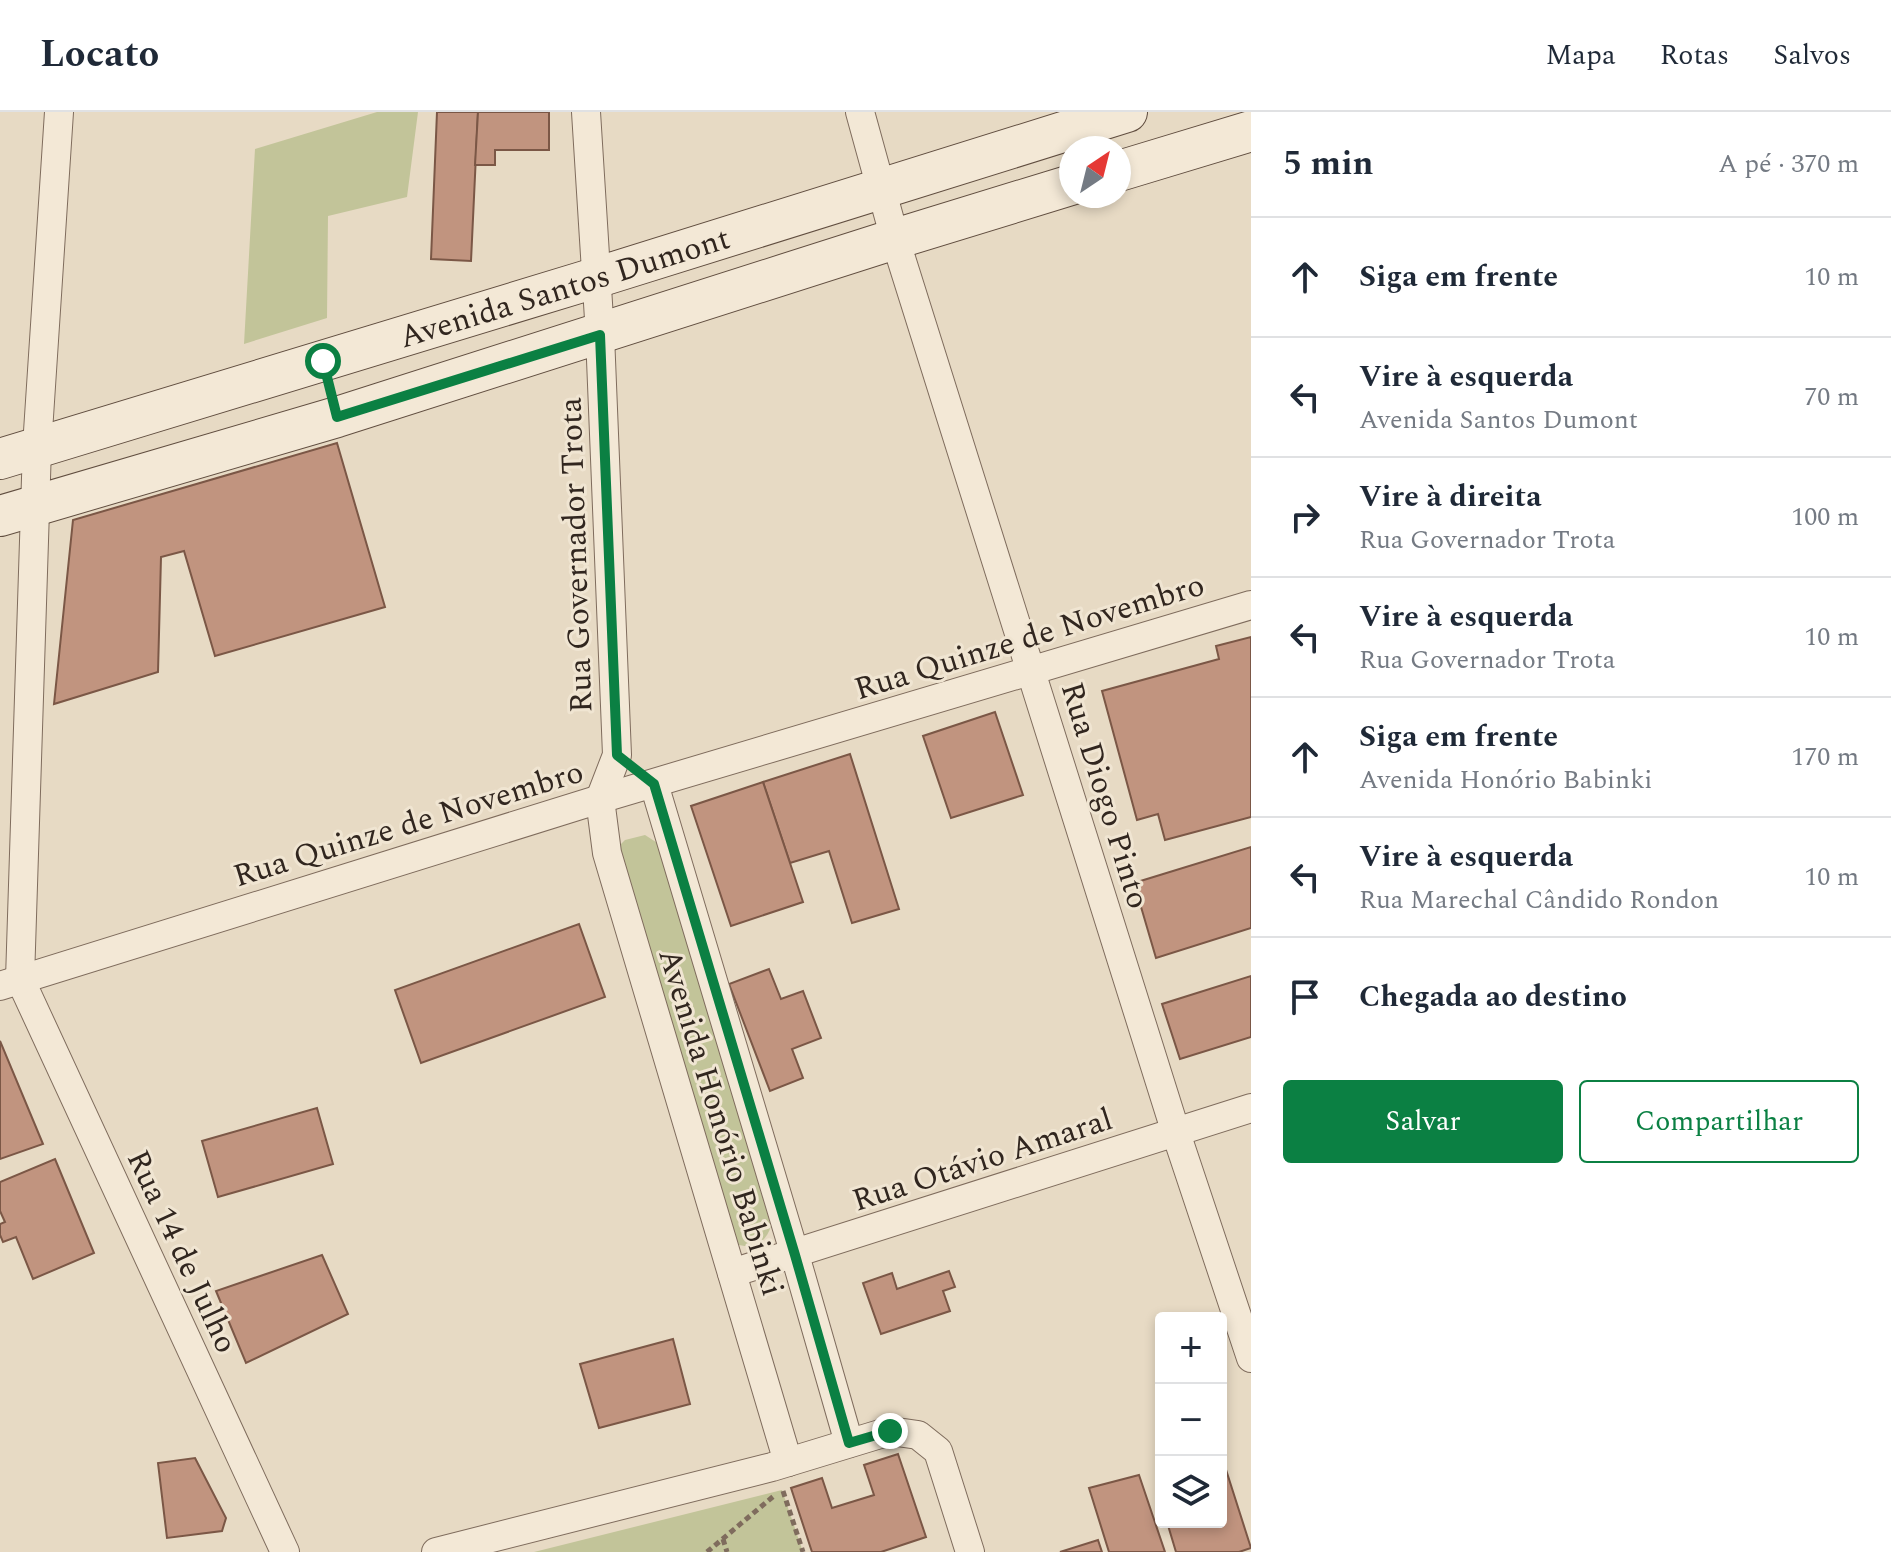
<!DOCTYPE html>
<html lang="pt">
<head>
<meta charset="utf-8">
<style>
  :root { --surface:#fff; --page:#f6f6f7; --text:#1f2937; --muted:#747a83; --line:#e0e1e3; --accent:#0b8043 }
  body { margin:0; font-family:Spectral,serif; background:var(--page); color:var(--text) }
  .controls { position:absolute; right:24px; bottom:24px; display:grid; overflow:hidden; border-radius:8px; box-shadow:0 4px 12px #0003 }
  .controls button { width:72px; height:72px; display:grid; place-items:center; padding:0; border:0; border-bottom:2px solid var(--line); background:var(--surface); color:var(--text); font:40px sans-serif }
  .compass { position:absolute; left:1059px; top:24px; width:72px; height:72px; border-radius:50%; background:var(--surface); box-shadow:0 4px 12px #0003; rotate:35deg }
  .stop { position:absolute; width:24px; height:24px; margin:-18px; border:6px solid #0b8043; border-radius:50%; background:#fff }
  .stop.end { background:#0b8043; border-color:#fff; box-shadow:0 2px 8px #0008 }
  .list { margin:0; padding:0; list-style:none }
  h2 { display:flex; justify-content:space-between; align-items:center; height:104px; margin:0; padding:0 32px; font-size:34px }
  h2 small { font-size:26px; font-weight:400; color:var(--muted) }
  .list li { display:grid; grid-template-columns:52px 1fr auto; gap:24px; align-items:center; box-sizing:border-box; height:120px; padding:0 32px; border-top:2px solid var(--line) }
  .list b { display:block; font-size:30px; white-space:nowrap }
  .list p { margin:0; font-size:26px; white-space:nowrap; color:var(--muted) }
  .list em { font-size:26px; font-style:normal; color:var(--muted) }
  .actions { display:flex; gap:16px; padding:24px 32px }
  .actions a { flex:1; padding:18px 0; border:2px solid var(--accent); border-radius:8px; text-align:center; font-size:28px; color:var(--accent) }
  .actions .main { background:var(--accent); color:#fff }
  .icon { flex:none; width:44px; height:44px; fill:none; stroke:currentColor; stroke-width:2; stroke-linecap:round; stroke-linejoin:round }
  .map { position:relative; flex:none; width:1251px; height:1440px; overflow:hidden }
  header { display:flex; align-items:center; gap:48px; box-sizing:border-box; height:112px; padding:0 40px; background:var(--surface); border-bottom:2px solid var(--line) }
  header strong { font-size:38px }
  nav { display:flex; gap:44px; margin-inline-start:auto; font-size:28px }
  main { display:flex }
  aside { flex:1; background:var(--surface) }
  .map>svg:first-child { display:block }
  .green { fill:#c2c499 }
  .building { fill:#c1947f; stroke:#7b5746; stroke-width:2 }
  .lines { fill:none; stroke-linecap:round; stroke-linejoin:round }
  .minor-casing { stroke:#7f6c5d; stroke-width:30 }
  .secondary-casing { stroke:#614e40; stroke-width:42 }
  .path { stroke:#7f6c5d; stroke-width:5; stroke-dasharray:6 4; stroke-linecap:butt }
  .minor { stroke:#f3e8d6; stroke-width:28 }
  .secondary { stroke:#f3e8d6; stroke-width:40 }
  .route { stroke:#0b8043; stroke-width:10 }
  .labels { text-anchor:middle; stroke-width:6; stroke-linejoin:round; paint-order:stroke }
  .street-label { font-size:32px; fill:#31261f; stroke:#f0e5d2 }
</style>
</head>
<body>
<header>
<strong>Locato</strong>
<nav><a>Mapa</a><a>Rotas</a><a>Salvos</a></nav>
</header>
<main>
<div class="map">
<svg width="1251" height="1440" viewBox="0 0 1251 1440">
  <rect width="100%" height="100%" fill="#e7dac4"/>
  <g class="green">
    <path d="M377 0H418L407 85 328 104 327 206 244 232 255 37Z"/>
    <path d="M645 723 659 732 771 1114C766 1131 753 1138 736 1132L618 735 625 728Z"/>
    <path d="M782 1378 803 1440H534Z"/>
  </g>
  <g class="building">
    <path d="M437 0H478L471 149 431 147Z"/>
    <path d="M478 0H549V38H495V53H475Z"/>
    <path d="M337 331 385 495 215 544 184 439 161 445 158 560 54 592 73 408Z"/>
    <path d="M1251 525V705L1165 728 1158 702 1137 708 1102 579 1219 547 1216 534Z"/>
    <path d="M995 600 1023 683 951 706 923 624Z"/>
    <path d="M850 642 899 797 852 811 829 739 790 751 763 670Z"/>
    <path d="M763 670 803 790 731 814 691 694Z"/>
    <path d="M1251 735V816L1156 846 1134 771Z"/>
    <path d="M579 812 605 885 421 951 395 878Z"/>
    <path d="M769 857 781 887 803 879 821 926 792 937 803 966 770 979 729 872Z"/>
    <path d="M1251 864V925L1180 947 1162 892Z"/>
    <path d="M0 929 43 1032 0 1047Z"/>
    <path d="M317 996 333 1052 218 1085 202 1029Z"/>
    <path d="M55 1047 94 1141 33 1167 16 1125 3 1130 0 1123V1112L5 1110 0 1099V1070Z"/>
    <path d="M322 1143 348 1202 246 1251 216 1179Z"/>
    <path d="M949 1159 955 1175 943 1179 950 1199 881 1222 863 1171 892 1161 897 1177Z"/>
    <path d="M673 1227 690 1292 599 1316 580 1252Z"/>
    <path d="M898 1342 926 1425 881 1440H812L791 1376 822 1366 832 1396 874 1383 864 1353Z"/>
    <path d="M1221 1342 1251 1436 1239 1440H1176L1167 1410H1221Z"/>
    <path d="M195 1346 226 1406 222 1419 167 1426 158 1351Z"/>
    <path d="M1139 1363 1165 1440H1109L1089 1376Z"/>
    <path d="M1098 1428 1102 1440H1060Z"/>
  </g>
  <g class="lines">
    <g class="minor-casing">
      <g id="minor">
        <path d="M59 0 37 335 20 867 285 1440"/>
        <path d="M586 0 600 223 617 643 600 687 607 741 788 1350"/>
        <path d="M860 0 895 127 1176 1021 1251 1246"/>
        <path d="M654 672 795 1143 849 1331"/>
        <path d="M0 874 600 687 1251 493"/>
        <path d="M732 1161 1251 996"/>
        <path d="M436 1440 772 1355 890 1319 918 1323 938 1339 970 1440"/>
      </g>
    </g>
    <g class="secondary-casing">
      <g id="secondary">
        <path d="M1119 59 1251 19"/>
        <path id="s1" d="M0 347 595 166 1127 0"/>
        <path d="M0 404 337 305 895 127 1071 73"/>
      </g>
    </g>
    <g class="path">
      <path d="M783 1379 803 1440"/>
      <path d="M723 1427 727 1440"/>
      <path d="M707 1440 775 1383"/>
    </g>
    <use href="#minor" class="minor"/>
    <use href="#secondary" class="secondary"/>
  </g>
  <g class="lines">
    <path class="route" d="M323 249 337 305 600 223 617 643 654 672 795 1143 849 1331 890 1319"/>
  </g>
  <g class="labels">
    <g class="street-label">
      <text dy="11" stroke="none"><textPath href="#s1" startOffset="590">Avenida Santos Dumont</textPath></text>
      <text transform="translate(575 443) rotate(-92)" y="11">Rua Governador Trota</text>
      <text transform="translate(1029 524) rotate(-17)" y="11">Rua Quinze de Novembro</text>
      <text transform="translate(1106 683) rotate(73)" y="11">Rua Diogo Pinto</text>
      <text transform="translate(408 711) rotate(-17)" y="11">Rua Quinze de Novembro</text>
      <text transform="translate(722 1010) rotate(73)" y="11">Avenida Honório Babinki</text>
      <text transform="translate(982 1047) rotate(-18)" y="11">Rua Otávio Amaral</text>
      <text transform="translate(183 1139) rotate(65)" y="11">Rua 14 de Julho</text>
    </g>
  </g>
</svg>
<div class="controls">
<button>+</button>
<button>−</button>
<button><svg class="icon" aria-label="layers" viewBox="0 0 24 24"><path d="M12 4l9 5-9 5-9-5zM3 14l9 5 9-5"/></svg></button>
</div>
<svg class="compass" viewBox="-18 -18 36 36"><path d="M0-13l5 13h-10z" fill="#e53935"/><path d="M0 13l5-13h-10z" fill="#747a83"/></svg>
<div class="stop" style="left:323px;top:249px"></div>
<div class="stop end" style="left:890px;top:1319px"></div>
</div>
<aside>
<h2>5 min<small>A pé · 370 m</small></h2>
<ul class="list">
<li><svg class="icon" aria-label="ahead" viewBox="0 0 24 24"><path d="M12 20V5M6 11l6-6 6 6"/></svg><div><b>Siga em frente</b></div><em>10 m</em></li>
<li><svg class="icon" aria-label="left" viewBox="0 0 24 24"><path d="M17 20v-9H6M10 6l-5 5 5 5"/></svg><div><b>Vire à esquerda</b><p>Avenida Santos Dumont</p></div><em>70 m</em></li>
<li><svg class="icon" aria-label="right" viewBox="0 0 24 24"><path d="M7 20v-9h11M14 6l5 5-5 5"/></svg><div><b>Vire à direita</b><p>Rua Governador Trota</p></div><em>100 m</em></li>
<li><svg class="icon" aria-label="left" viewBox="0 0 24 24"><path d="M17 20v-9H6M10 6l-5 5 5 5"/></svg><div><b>Vire à esquerda</b><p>Rua Governador Trota</p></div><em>10 m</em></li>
<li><svg class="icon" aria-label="ahead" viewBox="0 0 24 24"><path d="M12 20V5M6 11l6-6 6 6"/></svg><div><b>Siga em frente</b><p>Avenida Honório Babinki</p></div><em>170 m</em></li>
<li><svg class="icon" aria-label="left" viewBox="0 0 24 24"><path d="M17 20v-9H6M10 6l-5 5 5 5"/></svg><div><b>Vire à esquerda</b><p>Rua Marechal Cândido Rondon</p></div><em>10 m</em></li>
<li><svg class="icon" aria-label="arrive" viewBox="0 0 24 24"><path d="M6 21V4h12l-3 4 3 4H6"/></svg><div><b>Chegada ao destino</b></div></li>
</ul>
<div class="actions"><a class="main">Salvar</a><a>Compartilhar</a></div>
</aside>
</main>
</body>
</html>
